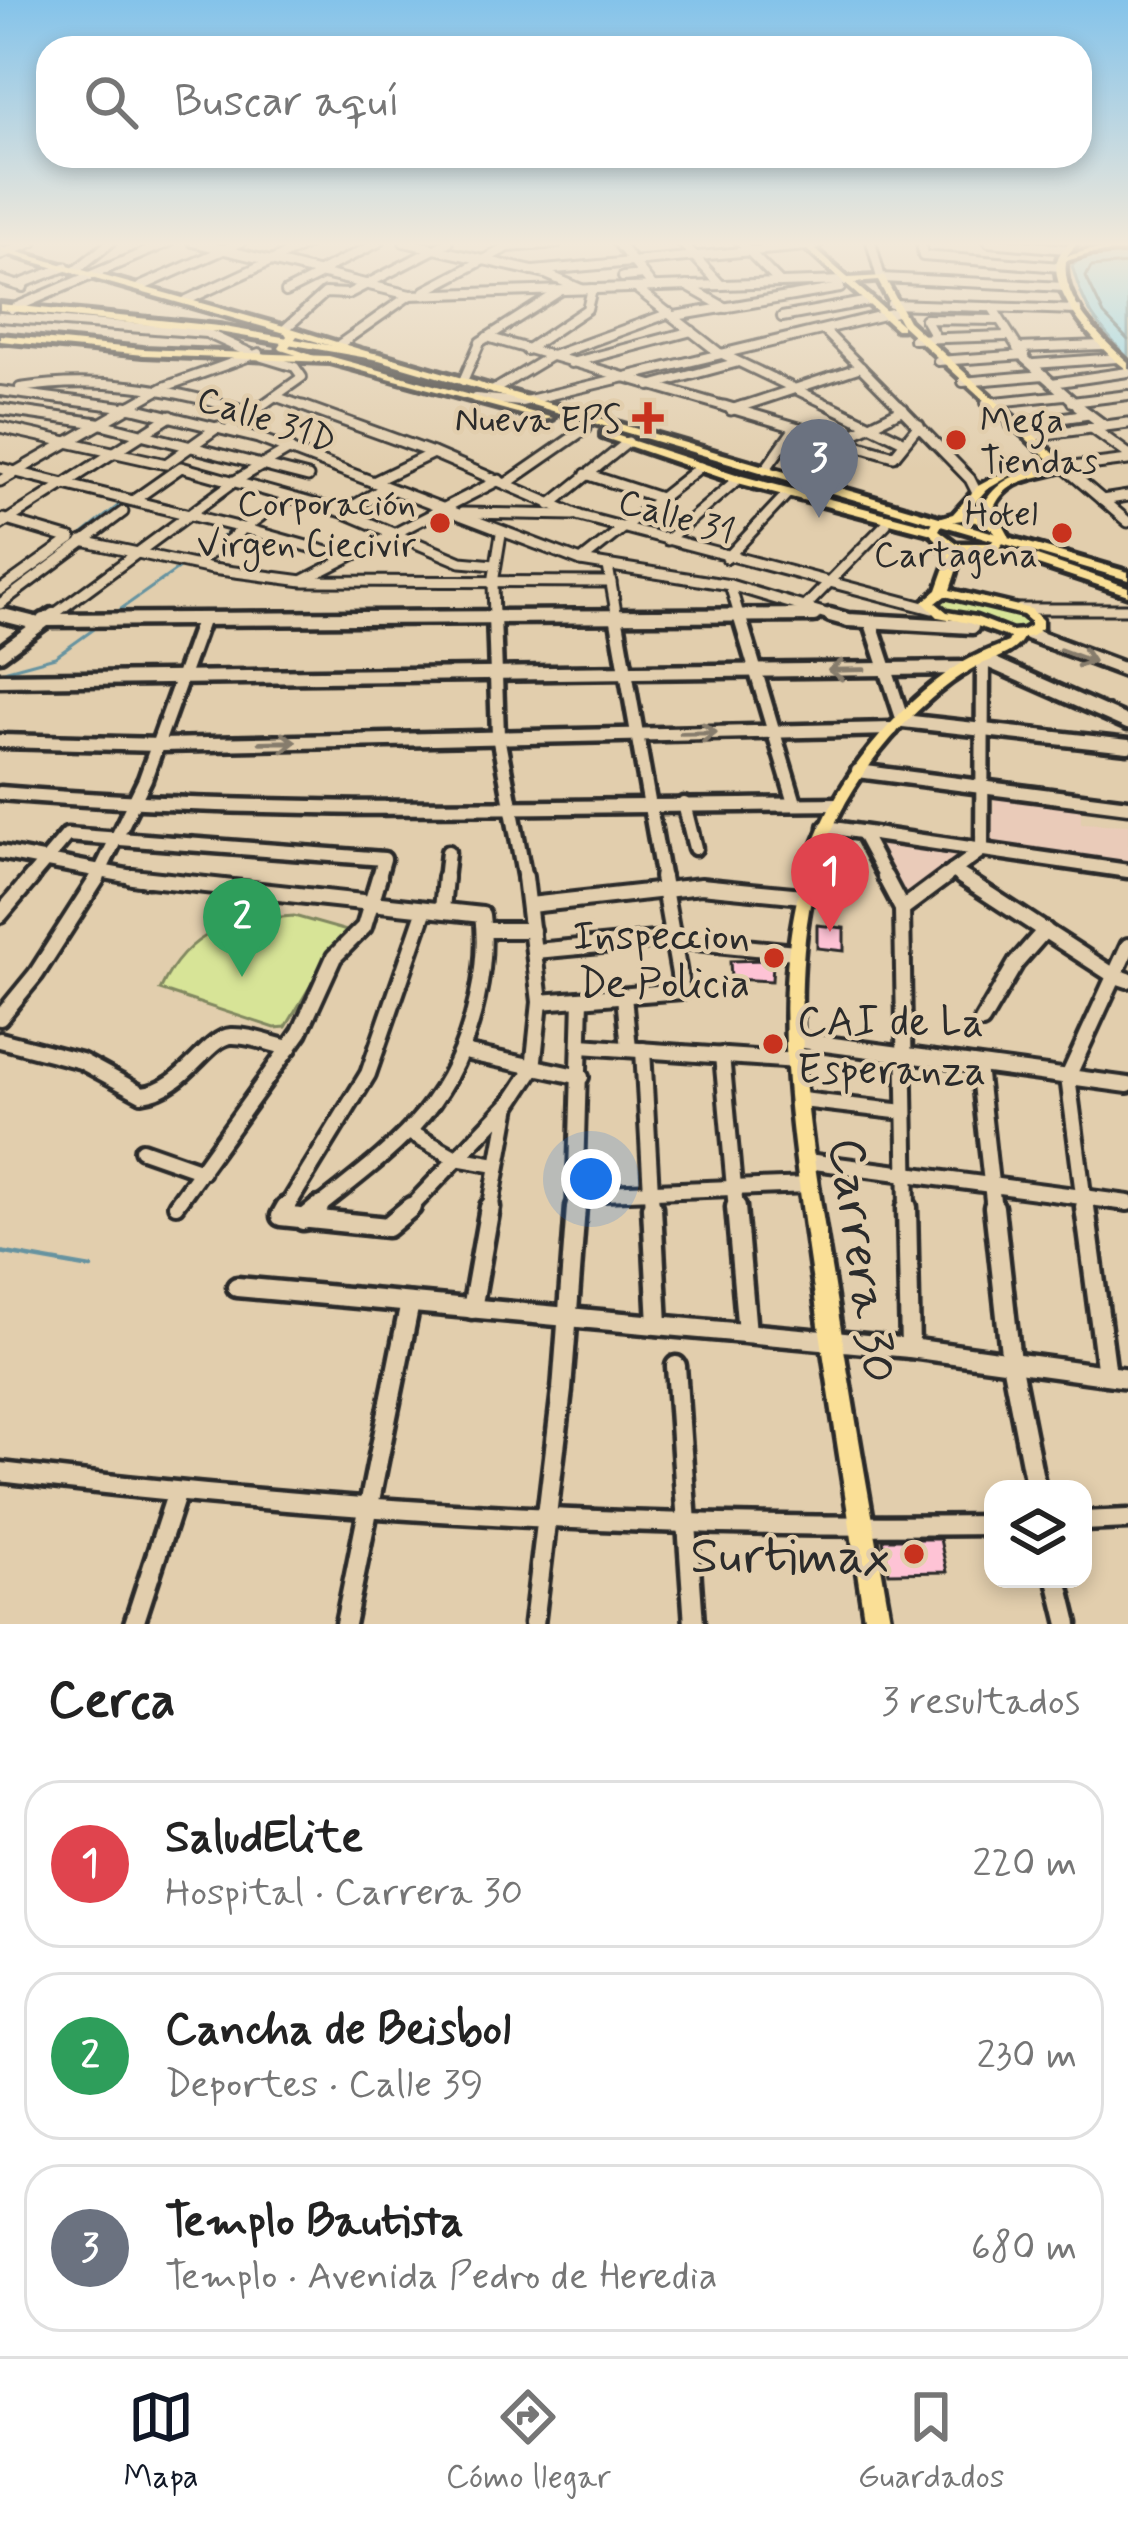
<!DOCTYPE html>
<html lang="es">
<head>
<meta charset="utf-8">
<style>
  :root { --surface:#fff; --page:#f2f2f2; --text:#222; --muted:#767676; --line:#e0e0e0; --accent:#111827 }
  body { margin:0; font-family:Mynerve,sans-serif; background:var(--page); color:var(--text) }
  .controls { position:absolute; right:36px; bottom:36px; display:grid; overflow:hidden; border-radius:24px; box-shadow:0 6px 18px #0003 }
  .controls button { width:108px; height:108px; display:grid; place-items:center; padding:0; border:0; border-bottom:3px solid var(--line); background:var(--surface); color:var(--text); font:60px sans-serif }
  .you { position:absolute; left:591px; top:1179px; width:42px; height:42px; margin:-30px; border:9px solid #fff; border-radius:50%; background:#1a73e8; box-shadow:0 0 0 18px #1a73e833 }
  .badge { display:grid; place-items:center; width:78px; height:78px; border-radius:50%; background:var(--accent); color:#fff; font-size:39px; font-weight:700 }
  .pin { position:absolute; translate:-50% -99px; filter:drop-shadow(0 3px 6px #0008) }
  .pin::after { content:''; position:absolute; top:63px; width:42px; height:36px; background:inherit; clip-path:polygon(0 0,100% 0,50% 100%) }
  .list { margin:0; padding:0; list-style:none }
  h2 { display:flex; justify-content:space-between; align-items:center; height:156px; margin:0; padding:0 48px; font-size:51px }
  h2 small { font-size:39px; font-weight:400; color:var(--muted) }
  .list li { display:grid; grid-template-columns:78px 1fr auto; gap:36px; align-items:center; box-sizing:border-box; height:168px; margin:0 24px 24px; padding:0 24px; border:3px solid var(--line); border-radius:36px }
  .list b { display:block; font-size:45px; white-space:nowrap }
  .list p { margin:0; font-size:39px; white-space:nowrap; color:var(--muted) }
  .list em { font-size:39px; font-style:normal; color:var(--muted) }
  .icon { flex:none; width:66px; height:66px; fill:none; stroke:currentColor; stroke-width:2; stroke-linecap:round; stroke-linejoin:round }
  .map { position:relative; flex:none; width:1128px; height:1624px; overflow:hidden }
  .search { position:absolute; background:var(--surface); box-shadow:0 6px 18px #0003; left:36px; right:36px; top:36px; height:132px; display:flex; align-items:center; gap:30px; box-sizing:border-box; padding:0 42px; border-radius:36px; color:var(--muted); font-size:45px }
  .sheet { height:732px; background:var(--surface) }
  nav { display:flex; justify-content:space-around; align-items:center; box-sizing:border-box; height:168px; border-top:3px solid var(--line); background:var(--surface); font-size:33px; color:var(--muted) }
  nav a { display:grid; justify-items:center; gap:6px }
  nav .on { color:var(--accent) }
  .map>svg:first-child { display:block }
  .built { fill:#eacbb9 }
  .green { fill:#d7e497; stroke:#818861; stroke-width:3 }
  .water { fill:#8ed9ee; stroke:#6693a0; stroke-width:3 }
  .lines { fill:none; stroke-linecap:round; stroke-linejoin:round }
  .shore { stroke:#537179; stroke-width:3 }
  .stream-far1 { stroke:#6693a0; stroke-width:3 }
  .stream { stroke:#6693a0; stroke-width:4.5 }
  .building { fill:#fec3d5; stroke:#2b2b2b; stroke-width:3 }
  .minor-far4-casing { stroke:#2b2b2b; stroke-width:14 }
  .minor-far3-casing { stroke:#2b2b2b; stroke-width:15 }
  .minor-far2-casing { stroke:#2b2b2b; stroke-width:21 }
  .minor-far1-casing { stroke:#2b2b2b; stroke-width:22 }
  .minor-casing { stroke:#2b2b2b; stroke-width:27 }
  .major-casing { stroke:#2b2b2b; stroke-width:9 }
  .highway-casing { stroke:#2b2b2b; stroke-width:10 }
  .minor-far4 { stroke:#e2cead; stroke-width:8 }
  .minor-far3 { stroke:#e2cead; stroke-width:9 }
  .minor-far2 { stroke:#e2cead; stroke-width:12 }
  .minor-far1 { stroke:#e2cead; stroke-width:14 }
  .minor { stroke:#e2cead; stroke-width:18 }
  .major { fill:#fadf96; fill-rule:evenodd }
  .highway { fill:#fadf96; fill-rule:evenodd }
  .oneway { stroke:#867c6c }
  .poi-dot { fill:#c8321e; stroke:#e2cead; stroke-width:4.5 }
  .labels { text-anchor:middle; stroke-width:9; stroke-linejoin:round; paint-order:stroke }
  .far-street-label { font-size:36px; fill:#2b2b2b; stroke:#e2cead }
  .far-poi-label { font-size:36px; fill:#2b2b2b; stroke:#e2cead; text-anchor:end }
  .poi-label { font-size:42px; fill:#2b2b2b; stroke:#e2cead; text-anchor:end }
  .near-street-label { font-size:51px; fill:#2b2b2b; stroke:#e2cead }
  .near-poi-label { font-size:51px; fill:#2b2b2b; stroke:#e2cead; text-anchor:end }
</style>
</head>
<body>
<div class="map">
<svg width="1128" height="1624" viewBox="0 0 1128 1624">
  <rect width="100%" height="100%" fill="#e2cead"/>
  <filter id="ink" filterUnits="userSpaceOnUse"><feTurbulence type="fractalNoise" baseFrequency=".00833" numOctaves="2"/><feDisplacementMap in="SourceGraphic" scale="24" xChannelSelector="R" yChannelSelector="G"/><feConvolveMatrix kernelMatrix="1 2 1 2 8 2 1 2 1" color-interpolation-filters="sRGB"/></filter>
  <g filter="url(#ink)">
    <g class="built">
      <path d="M994 794 1081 804V823L1128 825V863L992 845Z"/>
      <path d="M872 837 976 853 908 900Z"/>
    </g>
    <g class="green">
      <path d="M945 595 1023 614 1031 627C1013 635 952 617 936 604Z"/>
      <path d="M294 916 354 933 334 946 286 1027 275 1028 160 990C189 928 232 920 294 916Z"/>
    </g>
    <path class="water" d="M1128 252V358C1096 323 1086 314 1072 266L1083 256Z"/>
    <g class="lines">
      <path class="shore" d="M1128 264 1091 267 1086 277 1104 315 1128 340"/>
      <g class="stream-far1">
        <path d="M141 490 186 456"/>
        <path d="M238 525 280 496"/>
        <path d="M74 541 123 502"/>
        <path d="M190 561 230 531"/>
        <path d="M111 616 182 566"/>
        <path d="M0 672 55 657 97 627"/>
      </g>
      <path class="stream" d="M0 1252 91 1268"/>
    </g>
    <g class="building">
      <path d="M817 925 844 928V951L817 948Z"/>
      <path d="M764 960 784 962H773L772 981 731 979 730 961Z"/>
      <path d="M883 1539H940L947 1572 889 1573Z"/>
    </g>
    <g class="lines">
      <g class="minor-far4-casing">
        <g id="minor-far4">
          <path d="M193 242 410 295 845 281"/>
          <path d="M404 242 546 274 581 289"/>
          <path d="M617 242 653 287"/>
          <path d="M681 242 721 285"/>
          <path d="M740 242 780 283"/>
          <path d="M871 242 881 278 1065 287"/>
          <path d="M921 242 923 256 1061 267"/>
          <path d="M989 242 1066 249"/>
          <path d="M0 255 33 242"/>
          <path d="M76 270 111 242"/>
          <path d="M533 271 817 245"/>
          <path d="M319 272 379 242"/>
          <path d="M623 277 643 275"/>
          <path d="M0 280 23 287"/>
          <path d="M18 285 65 267"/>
          <path d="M687 286 726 308"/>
          <path d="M140 287 241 242"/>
          <path d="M636 288 718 352 837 409"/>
          <path d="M425 291 508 247 557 243"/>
          <path d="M286 292 322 274"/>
          <path d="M187 300 312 242"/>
          <path d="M891 304 1077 310"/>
          <path d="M992 307 1025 359 1082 409"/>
          <path d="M12 309 169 242"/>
          <path d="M675 316 840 288"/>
          <path d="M0 317 206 333 250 353"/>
          <path d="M782 317 869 301"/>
          <path d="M286 328 325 293 348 294 448 242"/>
          <path d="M825 331 902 409"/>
          <path d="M487 337 734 409"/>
          <path d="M936 338 925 319 997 320"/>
          <path d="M914 339 1007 336"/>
          <path d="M340 344 410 295"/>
          <path d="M1017 348 1103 345"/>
          <path d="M526 350 587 309 592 289"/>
          <path d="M938 361 1025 355"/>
          <path d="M571 363 692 331"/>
          <path d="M1034 364 1117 358"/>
          <path d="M463 381 480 342 560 291"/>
          <path d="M963 382 1044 375"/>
          <path d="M1052 383 1128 372"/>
          <path d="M650 386 735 363"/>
          <path d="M20 388C96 376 166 388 239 409"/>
          <path d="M494 390 549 357 670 313"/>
          <path d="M0 391 138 409"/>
          <path d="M277 397 311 409"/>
          <path d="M475 398 521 402 896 312"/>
          <path d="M1072 402 1128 395"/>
          <path d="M986 403 1064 395"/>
          <path d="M125 409 164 387 259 353"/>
          <path d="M257 409 302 377 295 367 262 357"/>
          <path d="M734 409 861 367"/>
        </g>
      </g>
      <g class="minor-far3-casing">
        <g id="minor-far3">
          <path d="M126 406 258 438 581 561 730 585 840 618"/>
          <path d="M229 406 246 411"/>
          <path d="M303 406 433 453 580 516 932 609"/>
          <path d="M724 406 894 456 919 425"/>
          <path d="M831 406 903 441"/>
          <path d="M899 406 970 479 977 493"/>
          <path d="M1078 406 1105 426"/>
          <path d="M0 409 98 423 308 477"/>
          <path d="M731 410 743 406"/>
          <path d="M1011 425 1089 414"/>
          <path d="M0 427 166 464 218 427"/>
          <path d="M1092 428 1128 454"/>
          <path d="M228 430 261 406"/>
          <path d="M1031 436 1128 423"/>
          <path d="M840 440 903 409"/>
          <path d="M0 468 234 526"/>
          <path d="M1065 468 1128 522"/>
          <path d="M1065 468 1128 460"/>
          <path d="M765 470 795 428"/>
          <path d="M586 474 660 498"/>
          <path d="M0 481 131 406"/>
          <path d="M373 482 433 453"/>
          <path d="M507 483 585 429"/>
          <path d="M134 500 181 467 343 512 461 562 495 565"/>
          <path d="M1102 500 1128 496"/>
          <path d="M550 505 628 442"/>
          <path d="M343 512 386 487"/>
          <path d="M462 513 573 515"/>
          <path d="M3 519 71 539"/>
          <path d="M0 525 171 416"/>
          <path d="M239 527 346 557"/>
          <path d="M667 540 738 479"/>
          <path d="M82 541 212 569 303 581 611 582"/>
          <path d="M727 558 788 493"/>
          <path d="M200 561 261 516"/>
          <path d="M581 561 700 467"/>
          <path d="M608 566 617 618"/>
          <path d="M304 580 499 480"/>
          <path d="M730 585 740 618"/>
          <path d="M0 590 71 539"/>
          <path d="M0 604 123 512"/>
          <path d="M805 607 886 524"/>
          <path d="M1020 609H1128"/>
          <path d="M0 614 14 618"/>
          <path d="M49 618 235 481 290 449"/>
          <path d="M404 618 814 615"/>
          <path d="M494 618 493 583 501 534"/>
        </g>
      </g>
      <g class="minor-far2-casing">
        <g id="minor-far2">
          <path d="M3 615 39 624"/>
          <path d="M494 615 498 736 525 880"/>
          <path d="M616 615 663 880"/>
          <path d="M739 615 795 803"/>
          <path d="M830 615 848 620 972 627"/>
          <path d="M44 620 814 615"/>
          <path d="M871 623 903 721 1128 746"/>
          <path d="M1029 634 1128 671"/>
          <path d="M0 654 53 615"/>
          <path d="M0 680 963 668"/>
          <path d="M0 741 161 745 892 729"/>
          <path d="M858 771 1128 806"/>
          <path d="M0 793C279 816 559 806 838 804"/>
          <path d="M684 804 695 848"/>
          <path d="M826 827 1128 871"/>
          <path d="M862 833 887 880"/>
          <path d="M0 852 148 880"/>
          <path d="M953 871 967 880"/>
          <path d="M29 880 67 835 384 859 378 880"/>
          <path d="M96 880 145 779 202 621"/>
          <path d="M445 880 448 852"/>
          <path d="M941 880 982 850 983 659 1128 723"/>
        </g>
      </g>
      <g class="minor-far1-casing">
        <g id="minor-far1">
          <path d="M132 877 482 915C486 944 483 971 477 999 454 1107 397 1145 315 1210"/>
          <path d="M885 877 902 909"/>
          <path d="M962 877 1113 975 1128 980"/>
          <path d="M530 905 701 886 803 896"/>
          <path d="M902 909 945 877"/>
          <path d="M902 909 907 1210"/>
          <path d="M442 910 445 877"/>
          <path d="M0 915 32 877"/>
          <path d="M485 930H532"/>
          <path d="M536 951 666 939 795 952"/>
          <path d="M624 996 629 1049"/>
          <path d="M540 1002 682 991 662 877"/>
          <path d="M0 1018 36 974 98 877"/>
          <path d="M982 1021 1016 963 1045 930"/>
          <path d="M0 1040 81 1061 142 1094C184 1090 206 1038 231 1036 249 1035 271 1044 289 1048"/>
          <path d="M796 1040 1128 1085"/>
          <path d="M581 1046 798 1061"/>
          <path d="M643 1050 652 1210"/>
          <path d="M464 1052 581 1077"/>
          <path d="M722 1055 736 1210"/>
          <path d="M978 1066 994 1210"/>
          <path d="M802 1100 904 1112"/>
          <path d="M409 1132 456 1158 496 1165"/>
          <path d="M142 1150 202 1171"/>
          <path d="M807 1161 1128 1203"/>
          <path d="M577 1194 810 1185"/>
          <path d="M176 1205 300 1032 334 957 364 927 379 877"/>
          <path d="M285 1210 368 1074 425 909"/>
          <path d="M408 1210 508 1105"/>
          <path d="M490 1210 509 1105 533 1069 540 1002 525 877"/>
          <path d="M575 1210 581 999"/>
          <path d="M1085 1210 1068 1077 1128 946"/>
        </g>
      </g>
      <g class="minor-casing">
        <g id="minor">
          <path d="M286 1207 281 1216 387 1227 411 1207"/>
          <path d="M652 1207 658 1325"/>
          <path d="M736 1207 747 1333"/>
          <path d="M907 1207 910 1348"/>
          <path d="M994 1207 1011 1362 1036 1489"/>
          <path d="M1085 1207 1107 1375"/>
          <path d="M303 1220 319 1207"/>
          <path d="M237 1287 910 1348 1128 1378"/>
          <path d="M472 1309 490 1207"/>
          <path d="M676 1366 694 1624"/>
          <path d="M0 1472C331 1512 660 1530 993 1525"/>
          <path d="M1083 1521 1128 1519"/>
          <path d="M1057 1579 1068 1624"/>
          <path d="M134 1624 176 1495"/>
          <path d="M345 1624 410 1303"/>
          <path d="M534 1624 562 1390 576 1207"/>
        </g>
      </g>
      <g class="major-casing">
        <g id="major">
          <path d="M798 242H807L848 278 884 276 908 321 1070 468C1042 480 1009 474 994 508L1009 536 998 549 954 551 960 559 950 590 1031 609 1042 620V628L1032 636 1023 638C1014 656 986 660 970 670 920 701 875 751 846 802 768 940 812 1143 835 1292 852 1403 872 1514 891 1624H865C847 1504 827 1383 810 1263 786 1088 749 892 872 745 897 715 925 686 959 665 974 655 992 649 1008 642L1010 638 969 623 938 617 923 602 937 590 948 559 936 542 937 540 927 531 935 519 953 514 978 486 1006 471 1015 473 986 490 966 513 988 518 982 508C996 477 1025 470 1056 466L902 325V329H896ZM878 281 900 322 902 325 854 283ZM962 520C975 521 991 524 997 536L991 543H956L939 530 943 523ZM945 596 1023 615 1030 621V626L1023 630 1012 631 976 617 947 612 936 603Z"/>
          <path d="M1070 242H1078L1067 256 1089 250 1128 247V251L1090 254 1066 261C1061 301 1101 338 1128 362V370C1102 353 1046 292 1058 258 1060 252 1066 247 1070 242Z"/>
          <path d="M0 247 291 328 382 356 377 359 297 336 289 347 317 357 312 360 281 350 279 348 287 336 285 333 0 252Z"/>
        </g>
      </g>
      <g class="highway-casing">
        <g id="highway">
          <path d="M0 304 219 326 380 354 1128 572V580L379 360 219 332 0 310Z"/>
          <path d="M0 335 143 349 329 356 553 418 543 420 329 362 143 355 0 341Z"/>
          <path d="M606 432 742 476 936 527 938 530 932 534 734 482 602 437V433Z"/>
          <path d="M987 545 1031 554 1128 587V595L1038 565 982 552V546Z"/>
        </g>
      </g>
      <use href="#minor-far4" class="minor-far4"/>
      <use href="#minor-far3" class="minor-far3"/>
      <use href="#minor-far2" class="minor-far2"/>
      <use href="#minor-far1" class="minor-far1"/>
      <use href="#minor" class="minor"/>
      <use href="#major" class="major"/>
      <use href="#highway" class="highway"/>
    </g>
    <defs><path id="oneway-shaft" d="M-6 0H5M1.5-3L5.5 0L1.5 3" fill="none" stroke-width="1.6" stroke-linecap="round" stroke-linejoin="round" transform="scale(3)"/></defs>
    <g class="oneway">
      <use href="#oneway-shaft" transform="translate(1077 656) rotate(20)"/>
      <use href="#oneway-shaft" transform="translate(846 670) rotate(179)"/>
      <use href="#oneway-shaft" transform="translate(699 733) rotate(-1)"/>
      <use href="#oneway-shaft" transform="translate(278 742) rotate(-1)"/>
    </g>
  </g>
  <linearGradient id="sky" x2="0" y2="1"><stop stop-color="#84c3ea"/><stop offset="0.52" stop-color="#f2e9da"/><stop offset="1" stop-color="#f2e9da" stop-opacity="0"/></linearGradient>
  <rect width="1128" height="469" fill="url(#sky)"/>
  <g class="poi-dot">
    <path d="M642 400h12v12h12v12h-12v12h-12v-12h-12v-12h12z"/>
    <circle cx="956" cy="440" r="12"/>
    <circle cx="440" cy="523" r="12"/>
    <circle cx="1062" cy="533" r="12"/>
    <circle cx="774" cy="958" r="12"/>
    <circle cx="773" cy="1044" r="12"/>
    <circle cx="914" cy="1554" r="12"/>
  </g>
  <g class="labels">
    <g class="far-street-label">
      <text transform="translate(267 418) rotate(18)" y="13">Calle 31D</text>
      <text transform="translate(677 515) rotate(16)" y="13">Calle 31</text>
    </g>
    <g class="far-poi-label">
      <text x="621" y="431">Nueva EPS</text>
      <text x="980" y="432" text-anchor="start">Mega<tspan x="980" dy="41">Tiendas</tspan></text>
      <text x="416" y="515">Corporación<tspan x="416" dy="41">Virgen Ciecivir</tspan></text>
      <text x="1038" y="525">Hotel<tspan x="1038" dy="41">Cartagena</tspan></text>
    </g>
    <g class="poi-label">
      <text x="750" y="949">Inspeccion<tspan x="750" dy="48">De Policia</tspan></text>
      <text x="797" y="1035" text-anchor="start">CAI de La<tspan x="797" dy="48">Esperanza</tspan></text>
    </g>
    <g class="near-street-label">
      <text transform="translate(865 1260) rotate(82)" y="18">Carrera 30</text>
    </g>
    <g class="near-poi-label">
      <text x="890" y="1572">Surtimax</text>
    </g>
  </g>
</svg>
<div class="controls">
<button><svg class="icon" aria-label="layers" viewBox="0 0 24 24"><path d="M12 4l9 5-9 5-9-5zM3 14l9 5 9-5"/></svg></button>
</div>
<div class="you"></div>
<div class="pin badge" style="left:830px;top:932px;background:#e0444e">1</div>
<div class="pin badge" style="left:242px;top:977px;background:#2e9e5b">2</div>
<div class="pin badge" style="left:819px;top:518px;background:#6b7280">3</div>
<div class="search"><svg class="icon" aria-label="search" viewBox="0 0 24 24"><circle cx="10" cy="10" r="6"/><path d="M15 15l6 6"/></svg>Buscar aquí</div>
</div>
<section class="sheet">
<h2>Cerca<small>3 resultados</small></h2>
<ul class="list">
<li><span class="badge" style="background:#e0444e">1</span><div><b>SaludElite</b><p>Hospital · Carrera 30</p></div><em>220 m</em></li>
<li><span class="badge" style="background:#2e9e5b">2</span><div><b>Cancha de Beisbol</b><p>Deportes · Calle 39</p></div><em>230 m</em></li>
<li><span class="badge" style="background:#6b7280">3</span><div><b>Templo Bautista</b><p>Templo · Avenida Pedro de Heredia</p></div><em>680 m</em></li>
</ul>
</section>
<nav>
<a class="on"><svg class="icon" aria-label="map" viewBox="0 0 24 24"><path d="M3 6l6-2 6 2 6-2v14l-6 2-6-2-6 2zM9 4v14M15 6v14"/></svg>Mapa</a>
<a><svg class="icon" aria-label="directions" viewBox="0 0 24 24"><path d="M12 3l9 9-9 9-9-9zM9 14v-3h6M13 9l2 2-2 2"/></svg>Cómo llegar</a>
<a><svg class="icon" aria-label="saved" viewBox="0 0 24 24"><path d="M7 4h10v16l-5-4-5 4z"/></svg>Guardados</a>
</nav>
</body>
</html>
